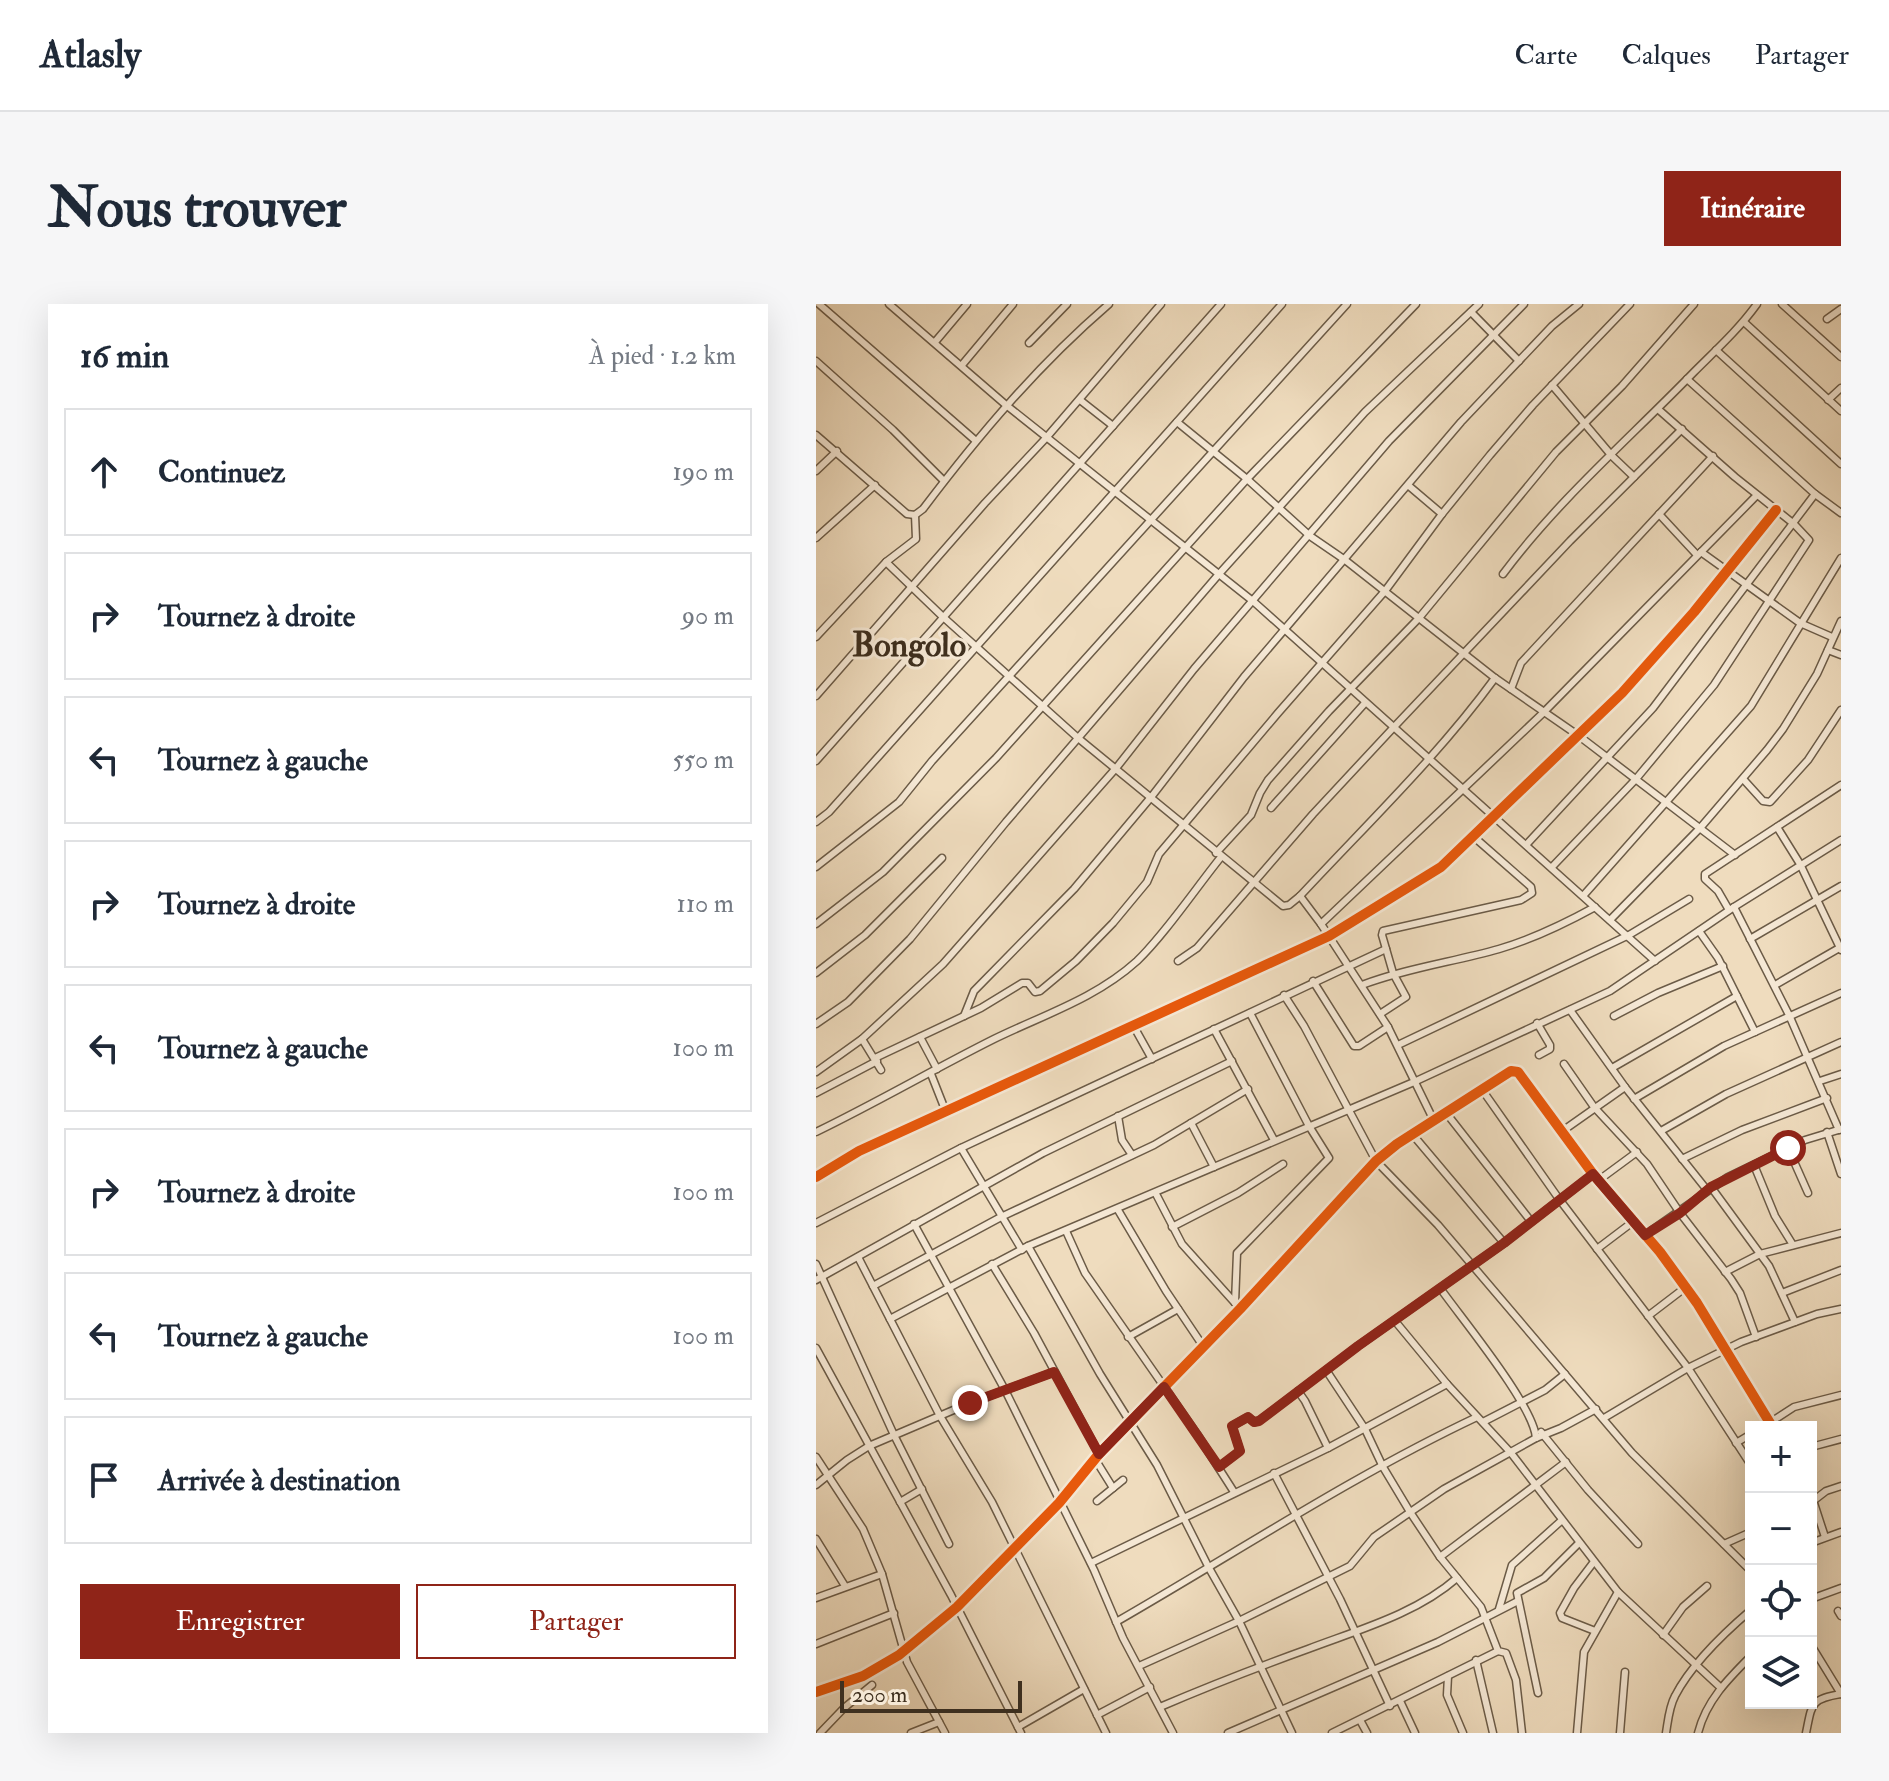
<!DOCTYPE html>
<html lang="fr">
<head>
<meta charset="utf-8">
<style>
  :root { --surface:#fff; --page:#f6f6f7; --text:#1f2937; --muted:#747a83; --line:#e0e1e3; --accent:#8f2418 }
  body { margin:0; font-family:"IM FELL Double Pica",serif; background:var(--page); color:var(--text) }
  .controls { position:absolute; right:24px; bottom:24px; display:grid; overflow:hidden; border-radius:0px; box-shadow:0 8px 32px #0002 }
  .controls button { width:72px; height:72px; display:grid; place-items:center; padding:0; border:0; border-bottom:2px solid var(--line); background:var(--surface); color:var(--text); font:40px sans-serif }
  .scale { position:absolute; left:24px; bottom:20px; width:182px; box-sizing:border-box; padding-left:8px; border:4px solid #3f301f; border-top:0; font-size:22px; line-height:28px; white-space:nowrap; color:#3f301f; -webkit-text-stroke:6px #f5e8d5; paint-order:stroke }
  .stop { position:absolute; width:24px; height:24px; margin:-18px; border:6px solid #8f2418; border-radius:50%; background:#fff }
  .stop.end { background:#8f2418; border-color:#fff; box-shadow:0 2px 8px #0008 }
  .list { margin:0; padding:0; list-style:none }
  h2 { display:flex; justify-content:space-between; align-items:center; height:104px; margin:0; padding:0 32px; font-size:34px }
  h2 small { font-size:26px; font-weight:400; color:var(--muted) }
  .list li { display:grid; grid-template-columns:52px 1fr auto; gap:24px; align-items:center; box-sizing:border-box; height:128px; margin:0 16px 16px; padding:0 16px; border:2px solid var(--line); border-radius:0px }
  .list b { display:block; font-size:30px; white-space:nowrap }
  .list em { font-size:26px; font-style:normal; color:var(--muted) }
  .actions { display:flex; gap:16px; padding:24px 32px }
  .actions a { flex:1; padding:18px 0; border:2px solid var(--accent); border-radius:0px; text-align:center; font-size:28px; color:var(--accent) }
  .actions .main { background:var(--accent); color:#fff }
  .icon { flex:none; width:44px; height:44px; fill:none; stroke:currentColor; stroke-width:2; stroke-linecap:round; stroke-linejoin:round }
  .map { position:relative; flex:none; width:1025px; height:1429px; overflow:hidden; border-radius:0px }
  header { display:flex; align-items:center; gap:48px; box-sizing:border-box; height:112px; padding:0 40px; background:var(--surface); border-bottom:2px solid var(--line) }
  header strong { font-size:38px }
  nav { display:flex; gap:44px; margin-inline-start:auto; font-size:28px }
  .intro { display:flex; align-items:center; justify-content:space-between; box-sizing:border-box; height:192px; padding:0 48px }
  h1 { margin:0; font-size:56px }
  .button { padding:20px 36px; border-radius:0px; background:var(--accent); color:#fff; font-size:28px; font-weight:700 }
  main { display:flex; gap:48px; padding:0 48px }
  aside { flex:1; background:var(--surface); border-radius:0px; box-shadow:0 8px 32px #0002 }
  .map>svg:first-child { display:block }
  .lines { fill:none; stroke-linecap:round; stroke-linejoin:round }
  .minor-casing { stroke:#6b5b47; stroke-width:9 }
  .minor { stroke:#f5e8d5; stroke-width:6 }
  .cycleway-casing { stroke:#f5e8d5; stroke-width:15 }
  .cycleway { stroke:#e8590c; stroke-width:10 }
  .route { stroke:#8f2418; stroke-width:10 }
  .labels { text-anchor:middle; stroke-width:6; stroke-linejoin:round; paint-order:stroke }
  .district-label { font-size:34px; font-weight:bold; fill:#3f301f; stroke:#f5e8d5 }
</style>
</head>
<body>
<header>
<strong>Atlasly</strong>
<nav><a>Carte</a><a>Calques</a><a>Partager</a></nav>
</header>
<div class="intro"><h1>Nous trouver</h1><a class="button">Itinéraire</a></div>
<main>
<aside>
<h2>16 min<small>À pied · 1.2 km</small></h2>
<ul class="list">
<li><svg class="icon" aria-label="ahead" viewBox="0 0 24 24"><path d="M12 20V5M6 11l6-6 6 6"/></svg><div><b>Continuez</b></div><em>190 m</em></li>
<li><svg class="icon" aria-label="right" viewBox="0 0 24 24"><path d="M7 20v-9h11M14 6l5 5-5 5"/></svg><div><b>Tournez à droite</b></div><em>90 m</em></li>
<li><svg class="icon" aria-label="left" viewBox="0 0 24 24"><path d="M17 20v-9H6M10 6l-5 5 5 5"/></svg><div><b>Tournez à gauche</b></div><em>550 m</em></li>
<li><svg class="icon" aria-label="right" viewBox="0 0 24 24"><path d="M7 20v-9h11M14 6l5 5-5 5"/></svg><div><b>Tournez à droite</b></div><em>110 m</em></li>
<li><svg class="icon" aria-label="left" viewBox="0 0 24 24"><path d="M17 20v-9H6M10 6l-5 5 5 5"/></svg><div><b>Tournez à gauche</b></div><em>100 m</em></li>
<li><svg class="icon" aria-label="right" viewBox="0 0 24 24"><path d="M7 20v-9h11M14 6l5 5-5 5"/></svg><div><b>Tournez à droite</b></div><em>100 m</em></li>
<li><svg class="icon" aria-label="left" viewBox="0 0 24 24"><path d="M17 20v-9H6M10 6l-5 5 5 5"/></svg><div><b>Tournez à gauche</b></div><em>100 m</em></li>
<li><svg class="icon" aria-label="arrive" viewBox="0 0 24 24"><path d="M6 21V4h12l-3 4 3 4H6"/></svg><div><b>Arrivée à destination</b></div></li>
</ul>
<div class="actions"><a class="main">Enregistrer</a><a>Partager</a></div>
</aside>
<div class="map">
<svg width="1025" height="1429" viewBox="0 0 1025 1429">
  <rect width="100%" height="100%" fill="#efdcbe"/>
  <filter id="stains"><feTurbulence type="fractalNoise" baseFrequency=".0025" numOctaves="4"/><feColorMatrix values="0 0 0 0 .2 0 0 0 0 .09 0 0 0 0 .02 0 0 0 .5 -.17"/></filter>
  <radialGradient id="worn" r=".72"><stop offset=".6" stop-color="#630" stop-opacity="0"/><stop offset="1" stop-color="#630" stop-opacity=".3"/></radialGradient>
  <g class="lines">
    <g class="minor-casing">
      <g id="minor">
        <path d="M3 0 160 137"/>
        <path d="M73 0 190 101 438 298 839 657"/>
        <path d="M966 0 1025 53"/>
        <path d="M655 8 703 57"/>
        <path d="M1011 15 1025 5"/>
        <path d="M928 18 1025 107"/>
        <path d="M119 38 151 0"/>
        <path d="M213 39 251 0"/>
        <path d="M900 46 1025 160"/>
        <path d="M0 57 77 126 128 177"/>
        <path d="M146 61 197 0"/>
        <path d="M871 75 999 190 1025 209"/>
        <path d="M736 81 796 152 818 173"/>
        <path d="M264 96 297 122"/>
        <path d="M1012 96 1025 84"/>
        <path d="M361 118 431 175 494 232 529 256 679 374 763 432 919 551"/>
        <path d="M0 131 91 210 99 211"/>
        <path d="M0 167 21 147"/>
        <path d="M593 182 626 210"/>
        <path d="M843 210 881 251"/>
        <path d="M99 211 107 205C163 131 222 61 293 0"/>
        <path d="M0 234 59 181"/>
        <path d="M885 248 984 319 1016 333"/>
        <path d="M70 258 126 312 262 434 467 602 473 601 484 592C550 521 622 452 679 374"/>
        <path d="M687 270C743 195 813 135 878 68 900 46 923 25 941 0"/>
        <path d="M0 333 70 258 100 235 99 211"/>
        <path d="M1012 346 1025 351"/>
        <path d="M695 385 705 359 897 152"/>
        <path d="M0 392 169 199 230 134 345 0"/>
        <path d="M0 457 405 0"/>
        <path d="M928 476 947 497 954 498 992 456 1025 406"/>
        <path d="M455 504 549 399"/>
        <path d="M0 518 13 508 466 0"/>
        <path d="M961 523 984 560 1025 646"/>
        <path d="M710 541 837 404 999 190"/>
        <path d="M400 549 435 511 444 489 452 476 513 407 603 314 740 148 806 82 878 0"/>
        <path d="M0 563 83 498 116 457 531 0"/>
        <path d="M736 563 820 475 898 381 993 236 978 220 919 173 843 106"/>
        <path d="M484 592 505 620 572 723 618 817"/>
        <path d="M767 592 935 402 1025 254"/>
        <path d="M918 603 973 711 1023 826"/>
        <path d="M913 606 902 587 889 575V570L1025 481"/>
        <path d="M794 616 885 523 951 446 967 425 1001 370 1025 317"/>
        <path d="M0 620 67 568 180 454 431 175 600 0"/>
        <path d="M505 620 727 409 941 191"/>
        <path d="M883 627 902 654 939 728"/>
        <path d="M934 635 1025 582"/>
        <path d="M362 657 381 644 497 510 578 423 754 237 866 125"/>
        <path d="M0 669 49 631 126 554"/>
        <path d="M497 677 538 742H543L572 723"/>
        <path d="M546 681C591 664 637 658 683 645 717 635 748 620 779 603"/>
        <path d="M959 681 1025 643"/>
        <path d="M468 691 488 722 560 857 622 921 816 1149 935 1267"/>
        <path d="M754 706 809 783 891 886"/>
        <path d="M564 710 590 693 577 669 566 631 567 627 705 596 716 589 715 583 658 533"/>
        <path d="M148 712 158 687 258 585 336 492 428 373 645 118 736 22 763 0"/>
        <path d="M798 712 842 689 907 662"/>
        <path d="M721 719 734 741V745L723 751"/>
        <path d="M0 720 32 698 94 635 190 518 403 270 549 108 663 0"/>
        <path d="M317 721 336 755"/>
        <path d="M398 725 458 836"/>
        <path d="M104 733 121 765"/>
        <path d="M46 735 65 766"/>
        <path d="M582 741 813 631 873 595"/>
        <path d="M59 754 165 704 206 679H212L219 688 224 687 260 657 297 619 331 578 343 550 462 409 569 287 626 210 674 151 717 101 814 0"/>
        <path d="M748 760 778 803 831 860 864 909 915 975 924 989 940 1033"/>
        <path d="M796 764 921 692"/>
        <path d="M0 768 46 735 127 660 301 463 378 365 573 137 708 0"/>
        <path d="M115 770 130 808"/>
        <path d="M1004 777 1025 770"/>
        <path d="M667 787 743 895 872 1064 935 1161"/>
        <path d="M0 789 61 757"/>
        <path d="M818 795 908 742 1025 689"/>
        <path d="M631 810 714 916"/>
        <path d="M302 812 306 836 316 851"/>
        <path d="M375 819 398 863"/>
        <path d="M845 827 910 790 1025 738"/>
        <path d="M0 828C60 799 118 765 178 735 227 711 279 695 321 657 349 630 380 584 405 553"/>
        <path d="M745 828 809 783"/>
        <path d="M1011 828 1025 870"/>
        <path d="M597 831 688 939 777 870"/>
        <path d="M145 844 206 946"/>
        <path d="M972 844 992 889"/>
        <path d="M866 855 926 826 1011 794"/>
        <path d="M938 861 959 912 977 941"/>
        <path d="M0 873 43 847 513 632 625 563 806 389 878 308 960 206"/>
        <path d="M783 876 821 848"/>
        <path d="M895 883 953 962 979 1018"/>
        <path d="M340 890 366 940 419 999"/>
        <path d="M302 906 350 987 387 1042"/>
        <path d="M0 919 145 844 570 645"/>
        <path d="M98 920 189 1086 278 1266 307 1334 357 1429"/>
        <path d="M356 923 422 889 467 860"/>
        <path d="M250 927 269 969 381 1130 418 1188"/>
        <path d="M829 931 912 873 989 836 1025 825"/>
        <path d="M212 942 284 1070 341 1161 393 1264 423 1317 476 1429"/>
        <path d="M781 945 818 917"/>
        <path d="M42 953 124 1112 176 1198 290 1429"/>
        <path d="M0 960 78 1131 133 1240"/>
        <path d="M176 960 218 1029 283 1150"/>
        <path d="M909 968 944 950 1025 929"/>
        <path d="M0 976 227 849 416 757"/>
        <path d="M57 982 185 913 338 841 432 785"/>
        <path d="M624 984C646 1015 718 1102 720 1134"/>
        <path d="M966 989 1025 966"/>
        <path d="M419 999 421 949 513 854 493 822 434 709"/>
        <path d="M832 1012 870 983"/>
        <path d="M74 1015 212 942 598 778 794 687 918 603 1025 536"/>
        <path d="M579 1017 631 1080 695 1149 802 1288 905 1384"/>
        <path d="M312 1033 362 1005"/>
        <path d="M0 1044 135 1291 205 1429"/>
        <path d="M510 1066 549 1125 567 1163 594 1208 624 1253 665 1303 682 1347 690 1349 700 1376 706 1429"/>
        <path d="M482 1087 489 1097 512 1144"/>
        <path d="M788 1114 872 1064 925 1038 1001 1010 1025 1005"/>
        <path d="M667 1118 729 1086 749 1070"/>
        <path d="M947 1123 978 1103 1025 1091"/>
        <path d="M725 1128 772 1186 822 1240"/>
        <path d="M920 1139 935 1130"/>
        <path d="M995 1143 1025 1135"/>
        <path d="M0 1153 47 1225 66 1270 91 1358 129 1429"/>
        <path d="M279 1155 297 1184"/>
        <path d="M403 1163 424 1147 416 1122 432 1113 438 1118 443 1117 542 1042 688 939"/>
        <path d="M458 1169 524 1295 574 1402"/>
        <path d="M0 1181 31 1156 53 1142 154 1099 238 1068"/>
        <path d="M995 1190 1009 1233"/>
        <path d="M281 1197 307 1176"/>
        <path d="M997 1197 1010 1187 1025 1182"/>
        <path d="M84 1198 106 1185"/>
        <path d="M0 1235 29 1282"/>
        <path d="M995 1239 1025 1228"/>
        <path d="M908 1240 935 1228"/>
        <path d="M624 1253 750 1158"/>
        <path d="M275 1259 512 1144 631 1080"/>
        <path d="M777 1259 758 1284 744 1309 746 1314 779 1327"/>
        <path d="M0 1294 66 1270"/>
        <path d="M995 1295 1025 1284"/>
        <path d="M683 1305 696 1261 745 1217"/>
        <path d="M1022 1307 1025 1312"/>
        <path d="M300 1318C420 1249 536 1172 661 1113"/>
        <path d="M847 1331 867 1303 891 1282"/>
        <path d="M0 1340 78 1309"/>
        <path d="M995 1341 1025 1390"/>
        <path d="M660 1356 677 1429"/>
        <path d="M323 1362 423 1317 534 1262 558 1233 628 1185 720 1134 745 1124 780 1105"/>
        <path d="M632 1372 631 1391 647 1429"/>
        <path d="M0 1388 47 1372 83 1351 141 1303 243 1199 283 1150 424 1005 560 857 581 840 695 767 702 768 777 870 844 948 881 999 954 1119"/>
        <path d="M722 1389 701 1289 728 1274 763 1239"/>
        <path d="M584 1397 599 1429"/>
        <path d="M344 1403C393 1382 442 1363 492 1345 542 1326 600 1310 641 1274"/>
        <path d="M281 1411 334 1383"/>
        <path d="M544 1416 551 1429"/>
        <path d="M202 1423 268 1385"/>
        <path d="M4 1429 28 1404 56 1381"/>
        <path d="M95 1429 123 1418"/>
        <path d="M412 1429 622 1338 702 1297"/>
        <path d="M516 1429 682 1347"/>
        <path d="M761 1429 768 1348 802 1288"/>
        <path d="M804 1429 809 1368"/>
        <path d="M850 1429C852 1417 853 1403 859 1392 876 1359 908 1329 935 1306"/>
        <path d="M882 1429C890 1397 912 1375 935 1352"/>
        <path d="M990 1429C996 1400 994 1395 1025 1390"/>
      </g>
    </g>
    <use href="#minor" class="minor"/>
    <g class="cycleway-casing">
      <g id="cycleway">
        <path d="M0 873 43 847 513 632 625 563 806 389 878 308 960 206"/>
        <path d="M0 1388 47 1372 83 1351 141 1303 243 1199 283 1150 424 1005 560 857 581 840 695 767 702 768 777 870 844 948 881 999 954 1119"/>
      </g>
    </g>
    <use href="#cycleway" class="cycleway"/>
  </g>
  <g class="lines">
    <path class="route" d="M154 1099 238 1068 283 1150 348 1083 403 1163 424 1147 416 1122 432 1113 438 1118 443 1117 542 1042 688 939 777 870 829 931 864 909 895 883 972 844"/>
  </g>
  <g class="labels">
    <g class="district-label">
      <text x="93" y="352">Bongolo</text>
    </g>
  </g>
  <rect width="100%" height="100%" filter="url(#stains)"/>
  <rect width="100%" height="100%" fill="url(#worn)"/>
</svg>
<div class="controls">
<button>+</button>
<button>−</button>
<button><svg class="icon" aria-label="locate" viewBox="0 0 24 24"><circle cx="12" cy="12" r="6"/><path d="M12 2v4M12 18v4M2 12h4M18 12h4"/></svg></button>
<button><svg class="icon" aria-label="layers" viewBox="0 0 24 24"><path d="M12 4l9 5-9 5-9-5zM3 14l9 5 9-5"/></svg></button>
</div>
<div class="scale">200 m</div>
<div class="stop" style="left:972px;top:844px"></div>
<div class="stop end" style="left:154px;top:1099px"></div>
</div>
</main>
</body>
</html>
